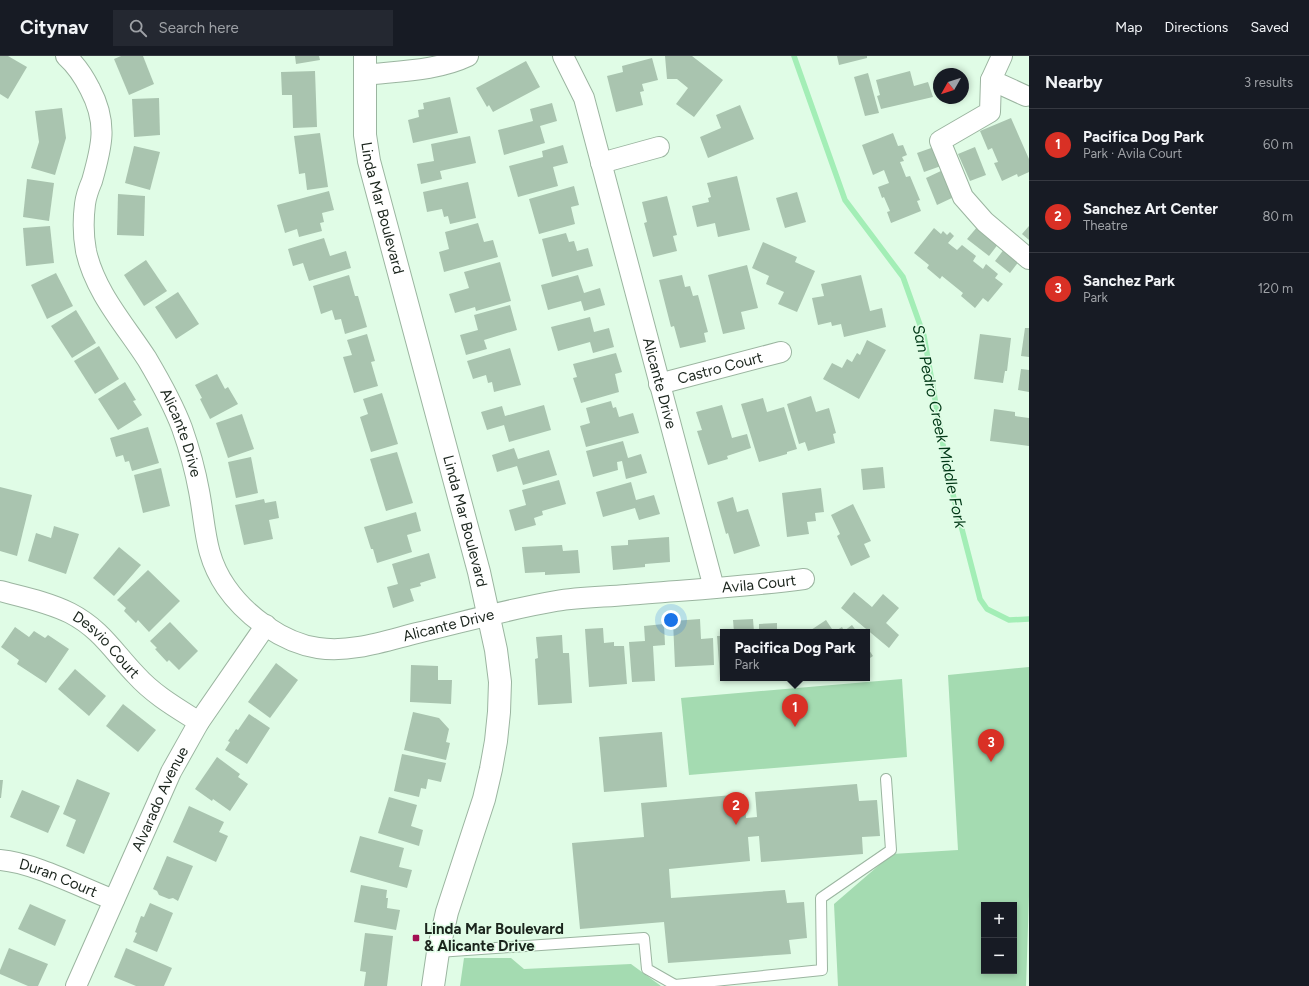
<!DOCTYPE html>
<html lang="en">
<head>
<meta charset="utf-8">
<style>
  :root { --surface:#171b24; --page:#242831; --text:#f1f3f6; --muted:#9ea1a6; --line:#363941; --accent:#d93025 }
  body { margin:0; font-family:Figtree,sans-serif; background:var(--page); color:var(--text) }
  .controls { position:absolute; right:12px; bottom:12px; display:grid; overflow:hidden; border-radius:0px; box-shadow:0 2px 6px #0003 }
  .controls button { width:36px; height:36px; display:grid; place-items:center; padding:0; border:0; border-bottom:1px solid var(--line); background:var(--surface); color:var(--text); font:20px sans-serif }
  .compass { position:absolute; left:933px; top:12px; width:36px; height:36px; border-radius:50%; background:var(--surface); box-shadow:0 2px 6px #0003; rotate:231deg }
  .you { position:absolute; left:671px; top:564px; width:14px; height:14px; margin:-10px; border:3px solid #fff; border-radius:50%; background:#1a73e8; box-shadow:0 0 0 6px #1a73e833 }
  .badge { display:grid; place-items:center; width:26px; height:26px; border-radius:50%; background:var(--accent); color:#fff; font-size:13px; font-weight:700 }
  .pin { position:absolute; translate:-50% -33px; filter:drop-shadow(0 1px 2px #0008) }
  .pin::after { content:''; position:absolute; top:21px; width:14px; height:12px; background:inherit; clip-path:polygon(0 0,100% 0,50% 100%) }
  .popup { position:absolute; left:720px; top:573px; width:150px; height:52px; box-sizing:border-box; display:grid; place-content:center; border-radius:0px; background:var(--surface); filter:drop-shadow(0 1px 3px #0005); font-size:13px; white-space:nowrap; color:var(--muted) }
  .popup b { font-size:15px; color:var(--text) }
  .popup::after { content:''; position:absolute; left:50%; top:100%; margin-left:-8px; border:8px solid transparent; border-top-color:var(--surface) }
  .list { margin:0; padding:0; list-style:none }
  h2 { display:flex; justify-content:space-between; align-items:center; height:52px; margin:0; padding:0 16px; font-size:17px }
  h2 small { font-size:13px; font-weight:400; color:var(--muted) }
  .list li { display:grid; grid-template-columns:26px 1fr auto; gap:12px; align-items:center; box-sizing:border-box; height:72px; padding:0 16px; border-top:1px solid var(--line) }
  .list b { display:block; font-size:15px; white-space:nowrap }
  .list p { margin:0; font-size:13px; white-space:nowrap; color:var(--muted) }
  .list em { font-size:13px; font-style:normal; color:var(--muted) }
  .icon { flex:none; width:22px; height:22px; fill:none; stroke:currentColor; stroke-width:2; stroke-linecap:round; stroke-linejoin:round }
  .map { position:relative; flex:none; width:1029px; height:930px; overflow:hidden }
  header { display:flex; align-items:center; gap:24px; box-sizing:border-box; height:56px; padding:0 20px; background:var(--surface); border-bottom:1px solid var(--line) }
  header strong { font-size:19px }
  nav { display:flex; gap:22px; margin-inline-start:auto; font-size:14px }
  .search { width:280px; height:36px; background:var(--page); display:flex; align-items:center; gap:10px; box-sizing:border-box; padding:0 14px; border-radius:0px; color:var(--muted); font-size:15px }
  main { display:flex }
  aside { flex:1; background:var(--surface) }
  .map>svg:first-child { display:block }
  .green { fill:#a4dbb1; fill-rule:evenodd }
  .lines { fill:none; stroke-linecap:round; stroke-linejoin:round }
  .stream { stroke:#a3eeb6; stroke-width:5.5 }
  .building { fill:#a9c4af }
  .service-casing { stroke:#9bb5a0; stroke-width:12 }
  .minor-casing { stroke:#9bb5a0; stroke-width:22 }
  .tertiary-casing { stroke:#9bb5a0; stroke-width:24 }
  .service { stroke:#fff; stroke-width:10 }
  .minor { stroke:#fff; stroke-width:20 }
  .tertiary { stroke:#fff; stroke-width:22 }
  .poi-dot { fill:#a21053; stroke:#e0fce6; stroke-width:1.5 }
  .labels { text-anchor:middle; stroke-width:3; stroke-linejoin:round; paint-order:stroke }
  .street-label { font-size:15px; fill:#1b251d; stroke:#e0fce6 }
  .poi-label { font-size:15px; font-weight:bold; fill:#1b251d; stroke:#e0fce6; text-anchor:start }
  .water-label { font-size:16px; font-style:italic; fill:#003816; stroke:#e0fce6 }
</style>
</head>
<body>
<header>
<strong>Citynav</strong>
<div class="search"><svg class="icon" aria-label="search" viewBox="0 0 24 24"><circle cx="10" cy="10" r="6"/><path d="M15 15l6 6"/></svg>Search here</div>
<nav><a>Map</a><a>Directions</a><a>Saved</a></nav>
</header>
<main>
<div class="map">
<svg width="1029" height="930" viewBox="0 0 1029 930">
  <rect width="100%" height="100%" fill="#e0fce6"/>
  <g class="green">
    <path d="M1029 611V840L1026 930H838L834 848 892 798 958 794 948 619ZM984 849H1014V915H984Z"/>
    <path d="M902 623 907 701 689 719 681 642Z"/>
    <path d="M464 902H511L524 913 631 908 661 930H460Z"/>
  </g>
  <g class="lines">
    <path class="stream" d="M794 0 845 144 903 221 924 280 949 423 980 543 987 553 1009 564 1029 563"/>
  </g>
  <g class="building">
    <path d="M0 0H8L27 11 8 43 0 38Z"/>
    <path d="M121 0H143L154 28 129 39 114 3Z"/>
    <path d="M295 0H319L320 4 296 8Z"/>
    <path d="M665 0H692L723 24 694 61 676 48 688 32 677 23H667Z"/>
    <path d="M837 0H867V2L839 9Z"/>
    <path d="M652 2 658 24 642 28 644 35 640 36 643 49 616 56 607 20 623 16 622 10Z"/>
    <path d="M526 5 540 31 493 56 489 49 487 51 476 32Z"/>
    <path d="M315 15 317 71 293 72 292 39H282L281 16Z"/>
    <path d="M910 15 914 30 928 26 933 41 881 53 877 40 880 39 876 24Z"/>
    <path d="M868 17 879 57 865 60 854 21Z"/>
    <path d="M450 41 458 77 413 87 408 64 419 61 418 54 424 53 423 47Z"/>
    <path d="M159 42 160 79 134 81 132 43Z"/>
    <path d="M552 47 557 65 540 70 545 87 504 99 498 74 533 65 530 53Z"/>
    <path d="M740 49 754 83 708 102 700 81 721 72 716 59Z"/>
    <path d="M62 52 66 82 55 119 31 112 39 86 35 55Z"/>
    <path d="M1011 62 1029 103V116L1018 121 1017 118 1002 125 994 107 998 106 992 92 988 94 980 75Z"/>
    <path d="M320 77 328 131 307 134 305 117 299 118 294 80Z"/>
    <path d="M893 77 898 90 903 89 907 99 902 101 904 105 900 106 906 121 910 120 920 144 917 145 921 155 891 167 887 156 890 155 884 141 882 142 878 131 889 127 884 114 873 119 862 89Z"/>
    <path d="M470 80 476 107 440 115 442 123 421 128 417 108 434 105 431 88Z"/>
    <path d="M563 89 568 107 553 111 558 130 518 141 509 110 543 101 542 95Z"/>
    <path d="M134 90 160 96 150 134 125 127Z"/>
    <path d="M934 91 941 110 924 116 917 97Z"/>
    <path d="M975 91 986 119 970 125 958 98Z"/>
    <path d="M943 114 954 141 937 149 926 122Z"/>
    <path d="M737 120 750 174 718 181 715 167 697 171 692 150 709 146 708 142 711 141 707 127Z"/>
    <path d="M27 123 54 127 49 165 23 161Z"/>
    <path d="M468 126 476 162 450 168 448 160 444 161 442 153 427 156 423 136Z"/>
    <path d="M574 130 579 149 571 151 575 168 539 178 529 143Z"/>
    <path d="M329 135 334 154 322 157 324 166 320 167 322 175 299 181 297 173 285 177 277 149Z"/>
    <path d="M797 136 806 166 785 172 776 142Z"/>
    <path d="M118 138 145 140 144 180 117 179Z"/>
    <path d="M667 140 677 179 673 180 677 195 653 201 644 167 647 166 642 146Z"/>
    <path d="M478 167 484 186 493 184 498 201 444 216 439 196 449 193 445 176Z"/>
    <path d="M50 170 54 207 26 210 23 172Z"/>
    <path d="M978 170 999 187 989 200 967 183Z"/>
    <path d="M1029 170V184L1022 178Z"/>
    <path d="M934 172 941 178 943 175 947 179 950 176 954 180 948 187 957 194 962 189 976 200 973 205 983 213 986 208 998 218 995 222 1003 228 988 246 983 242 975 252 961 240 963 237 942 220 940 223 927 212 929 209 914 197Z"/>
    <path d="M566 177 569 186 574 185 577 195 588 192 593 210 552 221 542 183Z"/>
    <path d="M324 182 330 200 346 195 351 212 309 225 303 207 293 210 288 193Z"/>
    <path d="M763 186 797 201 795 206 815 215 797 256 778 248 784 236 766 228 769 220 752 212Z"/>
    <path d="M1005 192 1020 204 1010 217 995 205Z"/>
    <path d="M146 204 167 235 144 250 124 219Z"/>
    <path d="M500 206 511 245 476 255 475 251 455 257 449 238 469 232 464 216Z"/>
    <path d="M747 209 758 252 741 256 745 273 723 278 708 219Z"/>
    <path d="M56 217 73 250 47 263 31 229Z"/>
    <path d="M349 219 355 240H358L367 271 345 278 341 263 335 264 332 254 321 258 313 230Z"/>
    <path d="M578 219 584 237 600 232 605 249 584 255 581 245 548 254 541 229Z"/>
    <path d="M682 219 685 231 690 230 693 240 698 239 708 276 704 277 706 286 680 292 674 270 671 271 659 224Z"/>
    <path d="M861 219 870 255 882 252 886 271 844 281 841 268 832 270 831 266 818 269 812 242 824 240 821 228Z"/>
    <path d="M178 236 199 268 176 283 155 251Z"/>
    <path d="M510 249 517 274 484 284 487 293 466 299 460 279 478 274 474 259Z"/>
    <path d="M76 254 96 287 72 302 51 270Z"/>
    <path d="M590 261 594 276 609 272 614 291 593 297 590 286 558 295 551 271Z"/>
    <path d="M1025 272H1029V301L1021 300Z"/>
    <path d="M367 278 375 305 371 306 378 330 354 337 343 301 352 299 347 284Z"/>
    <path d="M980 278 1011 282 1007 315H1005L1003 327 974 323Z"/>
    <path d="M867 284 886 294 859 343 823 323 832 307 842 312 847 303 852 306 857 297 860 299Z"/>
    <path d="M99 290 119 323 95 338 74 305Z"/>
    <path d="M510 292 521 329 494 336 492 326 488 327 486 319 473 323 467 305Z"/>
    <path d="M616 297 622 316 615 318 619 336 581 347 573 322 577 321 573 308Z"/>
    <path d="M1021 313 1029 314V336L1018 334Z"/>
    <path d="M217 318 225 333 228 331 238 348 210 363 200 343 202 342 195 329Z"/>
    <path d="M125 326 136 344 133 345 142 359 118 374 98 343Z"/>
    <path d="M382 337 398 388 371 396 360 361 368 358 363 343Z"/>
    <path d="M811 340 816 356 829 352 836 377 833 378 835 387 808 395 805 386 799 388 787 348Z"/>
    <path d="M763 342 767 356 784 351 797 393 787 396V398L759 406 741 348Z"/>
    <path d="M611 345 613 352 616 351 619 361 633 357 639 377 586 391 580 370 590 367 586 352Z"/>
    <path d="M544 349 551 374 509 386 504 369 487 374 481 356 502 350 505 360Z"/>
    <path d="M722 349 732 382 747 378 751 392 727 400 728 403 708 409 697 375 702 374 696 356Z"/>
    <path d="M994 353 1015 356V360L1029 362V390L990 385Z"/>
    <path d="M242 358 254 393 228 402 216 367Z"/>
    <path d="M148 371 159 407 132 415 129 405 125 406 123 399 116 401 110 382Z"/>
    <path d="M623 385 628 402 641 398 647 417 626 423 622 405 617 406 618 414 593 421 586 395Z"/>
    <path d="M514 392 518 403 549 394 557 419 523 429 517 410 497 416 492 399Z"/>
    <path d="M397 396 413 447 386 455 370 403Z"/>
    <path d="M251 401 258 437 236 442 228 406Z"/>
    <path d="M883 411 885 432 863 434 861 413Z"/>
    <path d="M161 412 170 450 143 457 134 419Z"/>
    <path d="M559 424 566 448 542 455 543 459 534 462 536 469 515 475 509 454 526 449 522 434Z"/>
    <path d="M631 426 636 444 654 439 660 458 639 464 635 452 603 461 596 436Z"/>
    <path d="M0 431 32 439 17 500 0 495Z"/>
    <path d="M821 432 824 456 815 457 816 465 807 466 809 478 787 481 782 437Z"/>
    <path d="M733 441 737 456 748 453 760 490 734 498 728 477 726 478 717 446Z"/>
    <path d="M264 443 265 447 276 445 279 462 269 464 273 483 244 489 235 449Z"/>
    <path d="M853 448 871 485 864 488 870 501 851 510 837 480 840 478 831 459Z"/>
    <path d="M416 456 421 475 407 479 412 496 377 507 373 493H371L364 471Z"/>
    <path d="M54 470 79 478 66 518 28 505 36 477 51 482Z"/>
    <path d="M669 481 670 506 645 508V511L613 514 611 490 628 489V484Z"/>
    <path d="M562 489 563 495 578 494 580 517 545 519V516L525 517 522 491Z"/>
    <path d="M119 491 141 509 114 540 93 522Z"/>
    <path d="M429 497 436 522 420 527 421 530 410 533 414 545 393 552 387 531 398 528 392 508Z"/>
    <path d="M148 514 180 545 149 576 138 564 136 567 124 555 126 552 117 544Z"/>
    <path d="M854 536 872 551 883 538 899 552 886 567 899 579 889 592 841 552Z"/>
    <path d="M700 563 701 583 713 582 714 609 675 611 673 565Z"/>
    <path d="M753 563 754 576H734L733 564Z"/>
    <path d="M826 564 834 576H813L811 574Z"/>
    <path d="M170 566 198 595 179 614 169 604 167 606 155 593 157 592 150 585Z"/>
    <path d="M777 567V576H759V568Z"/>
    <path d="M664 568 665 589 653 590 655 625 632 626 629 586 645 585 644 570Z"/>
    <path d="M852 569 857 576H834L842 571 844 575Z"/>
    <path d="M15 571 29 581 34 575 45 582 48 579 69 593 46 627 17 608 19 604 1 591Z"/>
    <path d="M603 572 604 587 614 586V590H624L627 628 589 631 585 573Z"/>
    <path d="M562 579 563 597H569L572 647 538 649 535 603 538 602 536 581Z"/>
    <path d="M717 580H723V621H720Z"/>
    <path d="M867 591 873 600 867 604Z"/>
    <path d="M276 607 298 624 270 662 248 646Z"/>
    <path d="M411 609 438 610V624H452L451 648 410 646Z"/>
    <path d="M75 613 106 640 89 660 58 633Z"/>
    <path d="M123 648 156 674 138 696 106 670Z"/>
    <path d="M413 656 439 662 449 673 446 686 450 687 446 704 404 694Z"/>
    <path d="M249 658 270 672 247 708 225 694 230 686 228 685 236 673 238 674Z"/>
    <path d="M662 676 667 731 604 736 599 681Z"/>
    <path d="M402 698 446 707 441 726 428 723 426 733 421 732 419 741 394 735Z"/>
    <path d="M217 701 240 718 238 721 248 728 230 755 213 743 212 745 195 733Z"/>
    <path d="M77 723 110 737 84 798 66 790 76 764 63 758Z"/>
    <path d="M0 724H3L1 742H0Z"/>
    <path d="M857 728 859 745 877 744 880 780 862 781 863 798 761 806 759 780 748 781 750 805 669 813 671 842 785 834 787 847 804 846 807 882 789 884 791 898 668 907 664 866 580 873 572 787 644 781 641 747 744 738 746 762 757 761 755 736Z"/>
    <path d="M22 734 60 750 48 777 10 761Z"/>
    <path d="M389 741 417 749 411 770 423 774 419 790 378 777Z"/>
    <path d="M189 750 224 766 219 776 228 780 216 806 173 786Z"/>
    <path d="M360 780 404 792 399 811 412 814 407 832 350 816Z"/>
    <path d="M167 800 193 810 178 845 173 842 169 843 159 839 157 835 153 833Z"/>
    <path d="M361 829 387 834 386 842H388L387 852 400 854 396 874 354 866Z"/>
    <path d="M150 847 173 857 157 896 133 886 137 877 135 876 141 860 144 861Z"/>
    <path d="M30 848 66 864 55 890 18 873Z"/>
    <path d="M365 877 393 880 387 930H364L366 916 360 915Z"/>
    <path d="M9 892 48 908 38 930H28L0 918V914Z"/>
    <path d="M126 892 172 912 164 930H136L114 921Z"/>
  </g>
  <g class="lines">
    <g class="service-casing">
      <path id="service" d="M438 896 644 882 647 913 675 929 822 914 821 842 891 794 886 723"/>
    </g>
    <g class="minor-casing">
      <g id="minor">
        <path id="s1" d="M66 0C76 9 84 21 90 33 108 67 102 90 92 125 89 132 86 140 85 148 83 164 83 179 86 195 95 236 125 269 147 303 160 325 173 348 182 372 189 392 195 413 199 435 206 471 204 499 226 531 246 560 283 587 318 592 351 597 385 585 417 577 463 566 509 553 556 545 579 541 603 541 627 539 686 534 745 531 804 523"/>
        <path id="s2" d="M563 0 584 42 714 532"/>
        <path d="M1002 0 991 24 990 56 940 85 963 141 985 166 1029 203"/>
        <path d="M364 19C398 15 437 15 468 0"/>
        <path d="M991 24 1026 40"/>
        <path d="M601 107 659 91"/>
        <path id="s3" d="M659 328 781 296"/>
        <path id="s4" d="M0 535C23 541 48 546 70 557 101 573 113 595 136 619 154 639 177 652 199 666"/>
        <path id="s5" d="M0 804C35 807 80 831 114 844"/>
        <path id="s6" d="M76 930 171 716 199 666 266 569"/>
      </g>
    </g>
    <g class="tertiary-casing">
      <g id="tertiary">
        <path id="s7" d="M365 0V79L369 105 479 516 496 594 500 626 499 656 496 685 491 713 484 743 447 856 438 896 433 930"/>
      </g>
    </g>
    <use href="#service" class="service"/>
    <use href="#minor" class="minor"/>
    <use href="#tertiary" class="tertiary"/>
  </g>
  <rect class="poi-dot" x="412" y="878" width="8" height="8" rx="2"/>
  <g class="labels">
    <g class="street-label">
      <text dy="5" stroke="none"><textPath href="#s7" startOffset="154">Linda Mar Boulevard</textPath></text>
      <text dy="5" stroke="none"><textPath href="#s3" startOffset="63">Castro Court</textPath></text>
      <text dy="5" stroke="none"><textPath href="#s2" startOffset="342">Alicante Drive</textPath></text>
      <text dy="5" stroke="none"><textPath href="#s1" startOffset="414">Alicante Drive</textPath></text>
      <text dy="5" stroke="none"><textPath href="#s7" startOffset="478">Linda Mar Boulevard</textPath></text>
      <text dy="5" stroke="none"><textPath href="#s1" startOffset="1136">Avila Court</textPath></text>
      <text dy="5" stroke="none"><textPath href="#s1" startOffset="822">Alicante Drive</textPath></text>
      <text dy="5" stroke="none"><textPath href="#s4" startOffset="122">Desvio Court</textPath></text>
      <text dy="5" stroke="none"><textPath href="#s6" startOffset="205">Alvarado Avenue</textPath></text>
      <text dy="5" stroke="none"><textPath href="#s5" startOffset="61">Duran Court</textPath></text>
    </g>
    <g class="poi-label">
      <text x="424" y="878">Linda Mar Boulevard<tspan x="424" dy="17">&amp; Alicante Drive</tspan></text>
    </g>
    <g class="water-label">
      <text transform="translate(940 370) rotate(78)" y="6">San Pedro Creek Middle Fork</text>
    </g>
  </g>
</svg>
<div class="controls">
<button>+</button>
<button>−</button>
</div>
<svg class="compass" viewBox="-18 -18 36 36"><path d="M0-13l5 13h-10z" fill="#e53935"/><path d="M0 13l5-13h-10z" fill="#9ea1a6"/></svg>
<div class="you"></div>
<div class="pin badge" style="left:795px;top:671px">1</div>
<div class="popup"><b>Pacifica Dog Park</b>Park</div>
<div class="pin badge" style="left:736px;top:769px">2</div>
<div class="pin badge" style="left:991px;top:706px">3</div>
</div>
<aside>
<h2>Nearby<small>3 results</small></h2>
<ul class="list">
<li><span class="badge">1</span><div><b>Pacifica Dog Park</b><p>Park · Avila Court</p></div><em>60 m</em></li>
<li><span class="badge">2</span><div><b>Sanchez Art Center</b><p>Theatre</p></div><em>80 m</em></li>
<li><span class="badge">3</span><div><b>Sanchez Park</b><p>Park</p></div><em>120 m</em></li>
</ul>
</aside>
</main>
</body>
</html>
